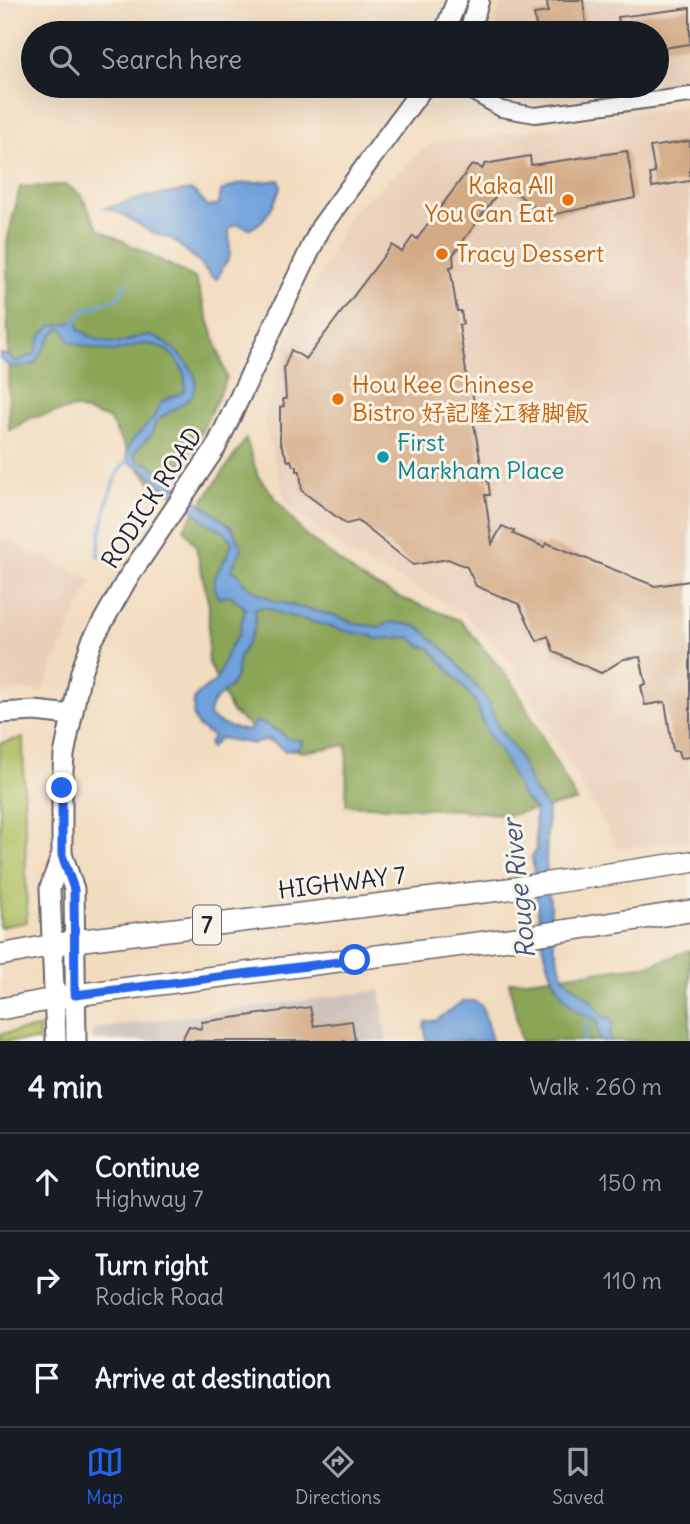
<!DOCTYPE html>
<html lang="en">
<head>
<meta charset="utf-8">
<style>
  :root { --surface:#171b24; --page:#242831; --text:#f1f3f6; --muted:#9ea1a6; --line:#363941; --accent:#2563eb }
  body { margin:0; font-family:Delius,"LXGW WenKai TC",sans-serif; background:var(--page); color:var(--text) }
  .stop { position:absolute; width:21px; height:21px; margin:-16px; border:5px solid #2563eb; border-radius:50%; background:#fff }
  .stop.end { background:#2563eb; border-color:#fff; box-shadow:0 2px 7px #0008 }
  .list { margin:0; padding:0; list-style:none }
  h2 { display:flex; justify-content:space-between; align-items:center; height:91px; margin:0; padding:0 28px; font-size:30px }
  h2 small { font-size:23px; font-weight:400; color:var(--muted) }
  .list li { display:grid; grid-template-columns:46px 1fr auto; gap:21px; align-items:center; box-sizing:border-box; height:98px; padding:0 28px; border-top:2px solid var(--line) }
  .list b { display:block; font-size:26px; white-space:nowrap }
  .list p { margin:0; font-size:23px; white-space:nowrap; color:var(--muted) }
  .list em { font-size:23px; font-style:normal; color:var(--muted) }
  .icon { flex:none; width:38px; height:38px; fill:none; stroke:currentColor; stroke-width:2; stroke-linecap:round; stroke-linejoin:round }
  .map { position:relative; flex:none; width:690px; height:1041px; overflow:hidden }
  .search { position:absolute; background:var(--surface); box-shadow:0 7px 28px #0002; left:21px; right:21px; top:21px; height:77px; display:flex; align-items:center; gap:18px; box-sizing:border-box; padding:0 24px; border-radius:38px; color:var(--muted); font-size:26px }
  .sheet { height:385px; background:var(--surface) }
  nav { display:flex; justify-content:space-around; align-items:center; box-sizing:border-box; height:98px; border-top:2px solid var(--line); background:var(--surface); font-size:19px; color:var(--muted) }
  nav a { display:grid; justify-items:center; gap:4px }
  nav .on { color:var(--accent) }
  .map>svg:first-child { display:block }
  .built { fill:#e9ceb8 }
  .industrial { fill:#cec1ba }
  .green { fill:#aebe61; stroke:#68704e; stroke-width:2 }
  .forest { fill:#8aa557; stroke:#566449; stroke-width:2 }
  .water { fill:#6fa1da; stroke:#48628a; stroke-width:2 }
  .lines { fill:none; stroke-linecap:round; stroke-linejoin:round }
  .stream { stroke:#6fa1da; stroke-width:3.5 }
  .building { fill:#d4aa85 }
  .street-casing { stroke:#6b6369; stroke-width:18 }
  .secondary-casing { stroke:#6b6369; stroke-width:23 }
  .primary-casing { stroke:#6b6369; stroke-width:24 }
  .street { stroke:#fff; stroke-width:14 }
  .secondary { stroke:#fff; stroke-width:19 }
  .primary { stroke:#fff; stroke-width:21 }
  .route { stroke:#2563eb; stroke-width:9 }
  .food-dot { fill:#e8710a; stroke:#f7f3e8; stroke-width:2.5 }
  .culture-dot { fill:#0f9aa8; stroke:#f7f3e8; stroke-width:2.5 }
  .labels { text-anchor:middle; stroke-width:6; stroke-linejoin:round; paint-order:stroke }
  .shield { fill:#f7f3e8; stroke:#62616f; stroke-width:2 }
  .shield-label { font-size:23px; font-weight:bold; fill:#22223b }
  .food-label { font-size:24px; fill:#c56008; stroke:#f7f3e8; text-anchor:start }
  .culture-label { font-size:24px; fill:#0d838f; stroke:#f7f3e8; text-anchor:start }
  .street-label { font-size:24px; fill:#22223b; stroke:#f7f3e8 }
  .water-label { font-size:26px; font-style:italic; fill:#41557b; stroke:#f7f3e8 }
</style>
</head>
<body>
<div class="map">
<svg width="690" height="1041" viewBox="0 0 690 1041">
  <rect width="100%" height="100%" fill="#f7f3e8"/>
  <filter id="ink" filterUnits="userSpaceOnUse"><feTurbulence type="fractalNoise" baseFrequency=".0143" numOctaves="2"/><feDisplacementMap in="SourceGraphic" scale="14" xChannelSelector="R" yChannelSelector="G"/><feConvolveMatrix kernelMatrix="1 2 1 2 8 2 1 2 1" color-interpolation-filters="sRGB"/></filter>
  <filter id="wash" filterUnits="userSpaceOnUse"><feTurbulence type="fractalNoise" baseFrequency=".00686" numOctaves="4" result="noise"/><feDisplacementMap in="SourceGraphic" scale="28" xChannelSelector="R" yChannelSelector="G"/><feGaussianBlur stdDeviation="1.57" result="paint"/><feColorMatrix in="noise" values="0 0 0 0 0 0 0 0 0 0 0 0 0 0 0 0 0 1.4 0 .05"/><feComposite in="paint" operator="in"/></filter>
  <g filter="url(#wash)">
    <rect width="100%" height="100%" fill="#f2dcbf"/>
    <g class="built">
      <path d="M502 0H690V83L547 102 510 100 490 86H657V33H493Z"/>
      <path d="M690 106V840L618 849 510 660 461 611 349 554 286 503 264 423 285 346 351 213 429 145Z"/>
      <path d="M0 537 91 580 42 692 20 689 0 694Z"/>
    </g>
    <path class="industrial" d="M380 990 386 1041H93V1029Z"/>
    <g class="green">
      <path d="M23 738 27 922 0 927V743Z"/>
      <path d="M39 1028V1041H0V1034Z"/>
    </g>
    <g class="forest">
      <path d="M67 185 81 195 99 229 195 278 227 378 198 439 160 493 133 461 109 419 75 408 31 418 9 431 7 242 20 187Z"/>
      <path d="M246 439 258 476 304 534 364 580 401 598 460 620 514 685 577 801 508 815 461 810 346 805 347 745 302 752 268 741 231 711 208 661 209 605 196 547 184 528Z"/>
      <path d="M690 950V1041H521L509 982 651 965Z"/>
    </g>
    <g class="water">
      <path d="M279 180 281 186C275 203 267 221 250 229L237 224 229 229 230 255 217 279 212 277 196 259 172 239 151 232 120 213 104 208 146 197 190 190 195 192 208 207 219 204 221 191 238 184Z"/>
      <path d="M76 322H78L79 329C91 338 108 346 124 342 133 340 139 334 150 336 168 339 207 374 193 394 186 405 168 411 158 420 153 424 155 429 151 434 146 441 139 446 134 454L139 462 149 464 225 522 232 528 242 548 231 570 238 573 244 583 258 593 274 601 336 616 356 624 380 627 391 622 412 625 422 629 450 655 483 694 489 703 497 726 517 753 534 791 548 809 546 861 554 945 563 977 589 999 604 1017 611 1018 613 1025 609 1033 611 1041H600L597 1029 598 1020C591 1016 582 1016 575 1009 538 978 538 902 532 856L536 850 535 810 522 796 502 754 491 740 482 721 476 702 430 648 421 646 410 637 376 639 370 635 354 633 282 614 268 608H255C258 633 248 638 239 659 237 666 238 674 234 681 226 694 209 699 209 716 222 727 233 728 249 731L255 722C262 721 283 732 287 739L301 740 302 744 297 749 285 751 269 739 254 744 220 738 210 748 209 744 213 737 198 726 193 716 194 700 198 694 215 681 221 670 228 650 239 634 245 608 230 595 218 598C207 570 226 569 232 542L225 532 209 524 144 470 128 462C121 443 143 432 153 418 157 413 157 407 161 403 168 396 178 397 185 390 188 367 170 345 146 344 135 343 125 351 114 351 100 351 84 346 70 342L64 329 60 328 52 335 34 365 11 367 0 359V354L8 355 15 362 35 354 40 338 51 326Z"/>
      <path d="M463 1001H473L482 1006 492 1041H427L424 1026 426 1022 437 1020Z"/>
    </g>
    <g class="lines">
      <g class="stream">
        <path d="M74 324 83 311 119 297 126 282"/>
        <path d="M98 556C100 535 108 486 121 468 123 465 126 463 128 460"/>
        <path d="M583 1041 588 1018"/>
      </g>
    </g>
    <g id="blocks">
      <g class="building">
        <path d="M555 0H583L587 33H537L534 14 548 12 547 1Z"/>
        <path d="M690 8V44L657 49V33H588V27L619 23 618 17Z"/>
        <path d="M690 141V181L652 187 650 174 655 173 650 147Z"/>
        <path d="M627 151 635 198 545 216 510 188 501 189 453 255 454 266 450 267 457 311H461L463 324 459 325 469 391H472L477 419H473L484 481 488 480 490 495H485L492 544 502 526 514 531 513 534 544 547 547 543 655 586 690 581V757L680 758 678 751H673L665 702 645 705 641 686 646 684 640 657 624 659 601 673 554 652 548 636 537 641 519 604 476 586 467 567 448 559 413 565 358 521 346 524 302 491 300 471H297V466H293L291 460 288 461 280 442V407L284 406 283 399H286L284 368 291 350 306 359 392 245 402 252 413 236 417 239 471 166 477 165 482 169 485 164 530 156 531 165Z"/>
        <path d="M310 1007 314 1026 352 1021 355 1041H181L189 1026 201 1029 202 1022Z"/>
      </g>
    </g>
  </g>
  <g filter="url(#ink)">
    <use href="#blocks" fill-opacity="0" stroke="#6b6369" stroke-width="2"/>
    <g class="lines">
      <g class="street-casing">
        <path id="street" d="M461 86 501 109 535 115 690 95"/>
      </g>
      <g class="secondary-casing">
        <g id="secondary">
          <path d="M444 33 457 0"/>
          <path d="M469 33 479 0"/>
          <path d="M0 713 35 711 71 715"/>
          <path d="M56 1041 50 888 62 854"/>
          <path d="M76 1041 74 889 62 854V788L64 755 81 672 92 641 126 581 216 447 321 227 424 86"/>
        </g>
      </g>
      <g class="primary-casing">
        <g id="primary">
          <path d="M0 955 75 941 508 889 690 862"/>
          <path d="M0 1009 75 995 517 938 690 911"/>
        </g>
      </g>
      <use href="#street" class="street"/>
      <use href="#secondary" class="secondary"/>
      <use href="#primary" class="primary"/>
    </g>
  </g>
  <g class="lines" filter="url(#ink)">
    <path class="route" d="M62 788V855L74 889 75 995 355 960"/>
  </g>
  <g class="food-dot">
    <circle cx="568" cy="200" r="7"/>
    <circle cx="442" cy="254" r="7"/>
    <circle cx="338" cy="399" r="7"/>
  </g>
  <circle class="culture-dot" cx="383" cy="457" r="7"/>
  <g class="labels">
    <rect class="shield" x="193" y="905.5" width="28" height="39" rx="5"/>
    <g class="shield-label">
      <text x="207" y="933">7</text>
    </g>
    <g class="food-label">
      <text x="554" y="194" text-anchor="end">Kaka All<tspan x="554" dy="28">You Can Eat</tspan></text>
      <text x="456" y="262">Tracy Dessert</text>
      <text x="352" y="393">Hou Kee Chinese<tspan x="352" dy="28">Bistro 好記隆江豬脚飯</tspan></text>
    </g>
    <g class="culture-label">
      <text x="397" y="451">First<tspan x="397" dy="28">Markham Place</tspan></text>
    </g>
    <g class="street-label">
      <text transform="translate(152 498) rotate(-57)" y="8">RODICK ROAD</text>
      <text transform="translate(342 883) rotate(-7)" y="8">HIGHWAY 7</text>
    </g>
    <g class="water-label">
      <text transform="translate(519 889) rotate(-96)" y="9">Rouge River</text>
    </g>
  </g>
</svg>
<div class="stop" style="left:355px;top:960px"></div>
<div class="stop end" style="left:62px;top:788px"></div>
<div class="search"><svg class="icon" aria-label="search" viewBox="0 0 24 24"><circle cx="10" cy="10" r="6"/><path d="M15 15l6 6"/></svg>Search here</div>
</div>
<section class="sheet">
<h2>4 min<small>Walk · 260 m</small></h2>
<ul class="list">
<li><svg class="icon" aria-label="ahead" viewBox="0 0 24 24"><path d="M12 20V5M6 11l6-6 6 6"/></svg><div><b>Continue</b><p>Highway 7</p></div><em>150 m</em></li>
<li><svg class="icon" aria-label="right" viewBox="0 0 24 24"><path d="M7 20v-9h11M14 6l5 5-5 5"/></svg><div><b>Turn right</b><p>Rodick Road</p></div><em>110 m</em></li>
<li><svg class="icon" aria-label="arrive" viewBox="0 0 24 24"><path d="M6 21V4h12l-3 4 3 4H6"/></svg><div><b>Arrive at destination</b></div></li>
</ul>
</section>
<nav>
<a class="on"><svg class="icon" aria-label="map" viewBox="0 0 24 24"><path d="M3 6l6-2 6 2 6-2v14l-6 2-6-2-6 2zM9 4v14M15 6v14"/></svg>Map</a>
<a><svg class="icon" aria-label="directions" viewBox="0 0 24 24"><path d="M12 3l9 9-9 9-9-9zM9 14v-3h6M13 9l2 2-2 2"/></svg>Directions</a>
<a><svg class="icon" aria-label="saved" viewBox="0 0 24 24"><path d="M7 4h10v16l-5-4-5 4z"/></svg>Saved</a>
</nav>
</body>
</html>
